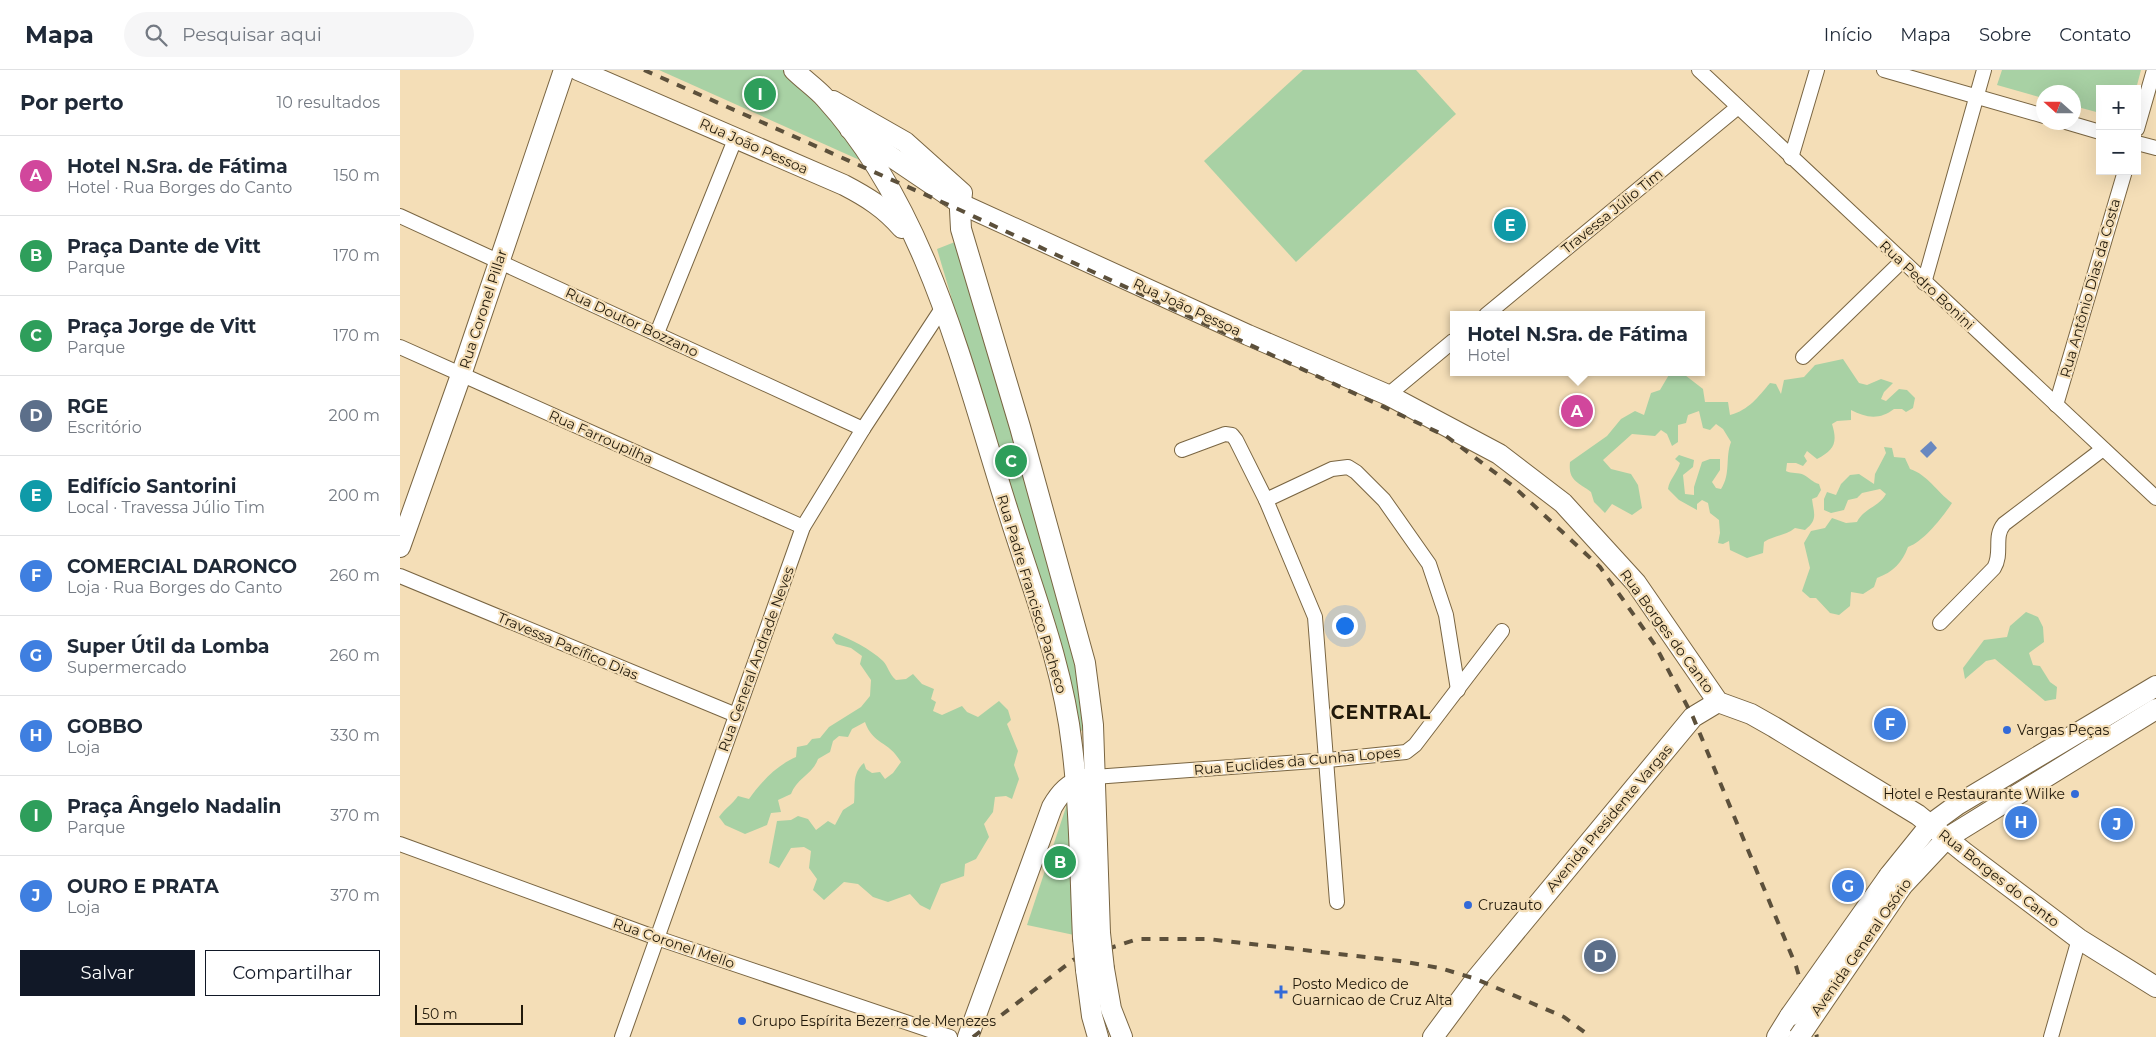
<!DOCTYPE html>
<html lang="pt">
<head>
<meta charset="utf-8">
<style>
  :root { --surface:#fff; --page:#f6f6f7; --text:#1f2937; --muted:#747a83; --line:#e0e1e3; --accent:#111827 }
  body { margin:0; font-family:Montserrat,sans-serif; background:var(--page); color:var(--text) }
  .controls { position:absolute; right:15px; top:15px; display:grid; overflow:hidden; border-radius:0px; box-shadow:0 5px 20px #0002 }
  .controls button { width:45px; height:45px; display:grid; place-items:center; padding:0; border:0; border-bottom:1px solid var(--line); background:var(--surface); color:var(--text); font:25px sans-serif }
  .compass { position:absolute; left:1636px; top:15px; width:45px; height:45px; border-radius:50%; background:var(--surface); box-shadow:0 5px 20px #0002; rotate:291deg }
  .scale { position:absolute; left:15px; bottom:12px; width:108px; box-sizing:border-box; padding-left:5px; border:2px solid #21190a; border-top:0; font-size:14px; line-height:18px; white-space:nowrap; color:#21190a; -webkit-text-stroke:4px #f4deb7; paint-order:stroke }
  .you { position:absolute; left:944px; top:555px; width:18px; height:18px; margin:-12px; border:4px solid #fff; border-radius:50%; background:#1a73e8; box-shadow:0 0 0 8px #1a73e833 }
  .badge { display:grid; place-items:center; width:32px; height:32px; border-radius:50%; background:var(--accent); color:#fff; font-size:16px; font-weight:700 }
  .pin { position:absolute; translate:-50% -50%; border:2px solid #fff; box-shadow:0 1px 5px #0006 }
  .popup { position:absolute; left:1050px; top:241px; width:255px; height:65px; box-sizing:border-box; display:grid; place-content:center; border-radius:0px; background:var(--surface); filter:drop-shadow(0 1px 4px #0005); font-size:16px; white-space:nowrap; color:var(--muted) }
  .popup b { font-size:19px; color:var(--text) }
  .popup::after { content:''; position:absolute; left:50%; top:100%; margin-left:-10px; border:10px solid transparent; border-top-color:var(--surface) }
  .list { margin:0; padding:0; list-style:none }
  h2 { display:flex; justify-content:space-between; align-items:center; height:65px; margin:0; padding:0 20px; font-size:21px }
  h2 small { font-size:16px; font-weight:400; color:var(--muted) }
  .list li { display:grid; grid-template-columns:32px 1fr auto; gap:15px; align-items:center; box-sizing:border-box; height:80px; padding:0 20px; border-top:1px solid var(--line) }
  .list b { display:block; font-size:19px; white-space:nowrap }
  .list p { margin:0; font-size:16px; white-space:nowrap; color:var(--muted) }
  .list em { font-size:16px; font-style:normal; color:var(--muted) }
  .actions { display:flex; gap:10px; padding:15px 20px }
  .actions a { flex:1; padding:11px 0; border:1px solid var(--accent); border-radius:0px; text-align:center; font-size:18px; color:var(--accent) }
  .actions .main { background:var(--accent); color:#fff }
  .icon { flex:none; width:28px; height:28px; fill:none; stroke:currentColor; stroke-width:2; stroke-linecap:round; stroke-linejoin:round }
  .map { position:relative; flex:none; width:1756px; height:967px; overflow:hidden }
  header { display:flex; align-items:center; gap:30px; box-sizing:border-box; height:70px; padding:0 25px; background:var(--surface); border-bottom:1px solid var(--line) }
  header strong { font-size:24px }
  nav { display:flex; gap:28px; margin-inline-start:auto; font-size:18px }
  .search { width:350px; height:45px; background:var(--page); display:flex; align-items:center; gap:12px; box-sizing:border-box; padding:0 18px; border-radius:28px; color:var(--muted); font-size:19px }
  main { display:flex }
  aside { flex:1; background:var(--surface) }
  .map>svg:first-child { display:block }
  .green { fill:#a8d1a4 }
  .water { fill:#6988c0 }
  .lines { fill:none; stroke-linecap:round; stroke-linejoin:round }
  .street-casing { stroke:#796542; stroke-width:16 }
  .secondary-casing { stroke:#796542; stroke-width:22 }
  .street { stroke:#fff; stroke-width:14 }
  .secondary { stroke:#fff; stroke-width:20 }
  .rail { stroke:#5c503b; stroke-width:4; stroke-dasharray:9 9; stroke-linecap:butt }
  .secondary-bridge-casing { stroke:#796542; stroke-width:22; stroke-linecap:butt }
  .secondary-bridge { stroke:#fff; stroke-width:20 }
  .poi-dot { fill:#336ad8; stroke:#f4deb7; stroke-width:2 }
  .labels { text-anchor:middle; stroke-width:4.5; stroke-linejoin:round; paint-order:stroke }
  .street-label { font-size:14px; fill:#21190a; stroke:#f4deb7 }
  .poi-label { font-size:14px; fill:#21190a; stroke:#f4deb7; text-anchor:start }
  .district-label { font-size:19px; font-weight:bold; letter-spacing:1px; fill:#21190a; stroke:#f4deb7 }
</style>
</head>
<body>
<header>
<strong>Mapa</strong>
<div class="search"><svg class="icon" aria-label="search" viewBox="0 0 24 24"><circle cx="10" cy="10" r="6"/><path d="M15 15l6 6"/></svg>Pesquisar aqui</div>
<nav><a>Início</a><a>Mapa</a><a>Sobre</a><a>Contato</a></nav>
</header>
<main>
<aside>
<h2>Por perto<small>10 resultados</small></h2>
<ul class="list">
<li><span class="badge" style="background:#d1479c">A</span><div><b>Hotel N.Sra. de Fátima</b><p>Hotel · Rua Borges do Canto</p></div><em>150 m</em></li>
<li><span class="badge" style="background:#2e9e5b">B</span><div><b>Praça Dante de Vitt</b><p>Parque</p></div><em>170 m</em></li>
<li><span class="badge" style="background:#2e9e5b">C</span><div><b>Praça Jorge de Vitt</b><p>Parque</p></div><em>170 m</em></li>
<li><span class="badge" style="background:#5c6f8a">D</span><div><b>RGE</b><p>Escritório</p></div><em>200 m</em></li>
<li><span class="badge" style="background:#0f9aa8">E</span><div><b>Edifício Santorini</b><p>Local · Travessa Júlio Tim</p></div><em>200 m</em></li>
<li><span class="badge" style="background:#3f7fe0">F</span><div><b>COMERCIAL DARONCO</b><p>Loja · Rua Borges do Canto</p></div><em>260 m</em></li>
<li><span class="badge" style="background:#3f7fe0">G</span><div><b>Super Útil da Lomba</b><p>Supermercado</p></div><em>260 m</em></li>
<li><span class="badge" style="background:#3f7fe0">H</span><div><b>GOBBO</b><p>Loja</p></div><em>330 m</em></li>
<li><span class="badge" style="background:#2e9e5b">I</span><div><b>Praça Ângelo Nadalin</b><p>Parque</p></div><em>370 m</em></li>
<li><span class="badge" style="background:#3f7fe0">J</span><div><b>OURO E PRATA</b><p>Loja</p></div><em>370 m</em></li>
</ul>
<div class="actions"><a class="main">Salvar</a><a>Compartilhar</a></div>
</aside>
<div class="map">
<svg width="1756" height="967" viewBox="0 0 1756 967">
  <rect width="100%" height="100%" fill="#f4deb7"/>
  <g class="green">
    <path d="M259 0H384L431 48 464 92Z"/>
    <path d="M903 0H1016L1056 44 896 192 804 91Z"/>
    <path d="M1602 0H1741L1736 19H1700V43L1674 36V22H1644L1643 28 1597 15Z"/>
    <path d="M560 170 683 602 690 659 680 661 537 179Z"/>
    <path d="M1443 289 1459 313 1467 315 1481 309 1493 313 1484 322 1481 329 1486 331 1499 319 1507 320 1515 328 1513 338 1506 342 1502 339H1494C1480 350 1466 348 1451 340V350L1437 351 1432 354C1438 373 1434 380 1417 389L1407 381 1404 386 1407 391 1403 396 1396 393H1387L1386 401C1392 404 1398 402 1404 405 1410 408 1412 412 1419 414L1421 420 1417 427 1412 429C1414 444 1418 450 1405 460L1395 458C1385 466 1375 465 1364 472L1363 483 1347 488 1330 480 1329 471 1323 474 1318 473 1320 463 1319 450 1310 443 1308 433 1302 430 1297 434V440L1279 430 1268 419C1269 410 1277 403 1280 393L1275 389 1279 385 1294 390 1293 397 1283 405 1285 424 1294 425V417L1302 392 1310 389H1320V400L1312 412 1316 418 1321 419C1331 404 1325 388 1331 372L1323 359 1316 354 1310 360 1303 358 1299 341 1288 345 1286 353 1278 355V372L1272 376 1267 364 1261 360 1255 366 1232 364 1203 390 1211 399 1231 404 1238 415 1242 438 1232 445 1212 434 1205 443 1194 432 1191 422C1178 412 1168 411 1170 392L1207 366 1221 349 1235 341 1244 345 1251 323 1260 320 1270 303 1281 302 1303 319 1305 332H1328L1330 345C1349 340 1358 327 1370 313L1376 314 1381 324 1384 310 1404 307 1415 295Z"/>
    <path d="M1484 377 1492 378 1494 387 1505 388 1510 399C1528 405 1536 421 1552 433 1542 448 1524 471 1508 477 1502 493 1493 502 1477 508L1474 517 1463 524 1451 522 1450 536 1439 545 1430 543 1416 528H1410L1402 521 1410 498 1404 473 1411 461 1425 458 1432 448 1446 453 1457 452C1464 438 1479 437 1486 424L1480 419 1462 423 1457 428 1448 430 1444 440 1431 443 1424 440V429L1427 422 1436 425 1441 414 1450 405 1459 404 1474 414 1475 404 1486 383Z"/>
    <path d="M1626 542 1638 547 1643 557 1644 572 1629 583 1633 595 1640 596 1650 612 1657 617 1656 629 1645 631 1595 589 1586 591 1565 609 1563 598 1584 570 1607 567 1610 556Z"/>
    <path d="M435 563C452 570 469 578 483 591 488 596 489 604 496 610L506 609 513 604 522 614 534 619 531 629 536 632 533 641 542 645 562 636 567 642 578 647 599 631 608 640 611 650 607 654 618 681 614 695 619 709 612 729 606 726 595 727 593 742 584 754 589 767 576 789 565 794 564 806 541 814 530 840 520 835 510 824 488 832 473 827 458 814 444 812 424 830 413 820 417 809 409 798 411 781 404 777 391 778 379 798 369 793 377 751 391 750 398 746 408 749 416 760 428 751 435 755 443 740 454 733C456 718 451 704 464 693L466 699 472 703 480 702 485 709 493 703 501 692C488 670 473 675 465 652L452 659 448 667 439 666 433 671 430 682 418 689C413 704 396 709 391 724L378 730 381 742 371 743 367 755 345 764 325 755 319 747C325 738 332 735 338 726L349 729C361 712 377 695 396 687L397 677 407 675 412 669 420 668 429 657 461 637 470 626 471 610 460 594 462 586 451 578 436 574 432 568Z"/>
    <path d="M669 728 674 865 627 855Z"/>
  </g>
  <path class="water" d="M1531 371 1537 378 1527 388 1520 381Z"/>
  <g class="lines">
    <g class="street-casing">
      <g id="street">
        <path d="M1299 0 1756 428"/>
        <path d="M1484 0 1644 46"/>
        <path d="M1666 52 1700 62"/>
        <path d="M1737 59 1754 0"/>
        <path d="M1737 73 1756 78"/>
        <path d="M1391 88 1417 0"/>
        <path d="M0 146 463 359"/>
        <path d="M1524 213 1584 0"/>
        <path d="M1086 245 1338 37"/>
        <path d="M257 263 336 67"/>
        <path d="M0 277 403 457"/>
        <path d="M1403 287 1502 191"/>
        <path d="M988 325 1053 271"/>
        <path d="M1656 335 1725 101"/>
        <path d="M782 380 825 364 832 365 836 370 866 430 915 547 937 832"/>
        <path d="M866 430 932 399 948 397 956 402 984 430 1029 494 1046 545 1058 620"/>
        <path d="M0 506 336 645"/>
        <path d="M1540 553 1594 498C1603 483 1593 467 1604 454L1703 379"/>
        <path d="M694 707 928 690 1006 682 1015 675 1102 561"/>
        <path d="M0 774 257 868 550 967"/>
        <path d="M222 967 403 457 463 359 543 237"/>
        <path d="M1651 967 1679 869"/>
      </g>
    </g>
    <g class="secondary-casing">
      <g id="secondary">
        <path d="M178 0 444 115C467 127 485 138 502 158"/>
        <path d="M394 0C404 10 416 18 425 28 528 141 563 300 608 441 632 518 663 595 672 676 680 739 680 804 683 868"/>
        <path d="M433 31 505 72 562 123 560 140 561 159 620 357 685 593 693 655 700 863"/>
        <path d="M450 59 561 134 848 265 988 325 1099 384 1163 433 1236 513 1318 632 1351 644 1374 657 1518 745 1565 783 1679 869 1756 917"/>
        <path d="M0 477 61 305 164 0"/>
        <path d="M1489 806 1531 754 1557 735 1756 616"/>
        <path d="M1502 816 1547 768 1756 639"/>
        <path d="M704 899 711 939 722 967"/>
        <path d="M686 900 692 946 698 967"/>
        <path d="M568 967 652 737C660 723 669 713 685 709"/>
        <path d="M1033 967 1076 909 1293 647 1318 632"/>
        <path d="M1377 967 1390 946"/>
      </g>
    </g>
    <use href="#street" class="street"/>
    <use href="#secondary" class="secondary"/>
    <g class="rail">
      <path d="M244 0 560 140 1046 366 1113 416 1200 497 1255 575 1293 647 1396 896 1417 967"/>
      <path d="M573 967 673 890 738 869H808L1000 891 1040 898 1076 909 1164 947 1191 967"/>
    </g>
    <g class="secondary-bridge-casing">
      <g id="secondary-bridge">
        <path d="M700 863 704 899"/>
        <path d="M683 868 686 900"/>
        <path d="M1390 946 1489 806"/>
        <path d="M1399 967 1502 816"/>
      </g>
    </g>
    <use href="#secondary-bridge" class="secondary-bridge"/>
  </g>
  <g class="poi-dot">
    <circle cx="1607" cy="660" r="5"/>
    <circle cx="1675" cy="724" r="5"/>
    <circle cx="1068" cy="835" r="5"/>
    <path d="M878.5 914.5h5v5h5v5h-5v5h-5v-5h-5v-5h5z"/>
    <circle cx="342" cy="951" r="5"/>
  </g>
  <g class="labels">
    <g class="street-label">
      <text transform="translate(354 76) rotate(24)" y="5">Rua João Pessoa</text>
      <text transform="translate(1212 141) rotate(-39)" y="5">Travessa Júlio Tim</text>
      <text transform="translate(1527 215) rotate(43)" y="5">Rua Pedro Bonini</text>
      <text transform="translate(1690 218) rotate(-74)" y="5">Rua Antônio Dias da Costa</text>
      <text transform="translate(787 237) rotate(25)" y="5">Rua João Pessoa</text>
      <text transform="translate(83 239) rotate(-72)" y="5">Rua Coronel Pillar</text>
      <text transform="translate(232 252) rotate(25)" y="5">Rua Doutor Bozzano</text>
      <text transform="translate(201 367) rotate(24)" y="5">Rua Farroupilha</text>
      <text transform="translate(632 524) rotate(73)" y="5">Rua Padre Francisco Pacheco</text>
      <text transform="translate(1267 561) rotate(54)" y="5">Rua Borges do Canto</text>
      <text transform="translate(168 576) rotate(23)" y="5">Travessa Pacífico Dias</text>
      <text transform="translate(356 589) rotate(-70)" y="5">Rua General Andrade Neves</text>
      <text transform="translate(897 691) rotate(-5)" y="5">Rua Euclides da Cunha Lopes</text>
      <text transform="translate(1209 748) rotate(-50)" y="5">Avenida Presidente Vargas</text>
      <text transform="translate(1599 808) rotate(38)" y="5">Rua Borges do Canto</text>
      <text transform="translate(274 873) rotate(19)" y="5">Rua Coronel Mello</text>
      <text transform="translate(1461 877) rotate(-55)" y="5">Avenida General Osório</text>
    </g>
    <g class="poi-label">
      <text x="1617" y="665">Vargas Peças</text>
      <text x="1665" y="729" text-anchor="end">Hotel e Restaurante Wilke</text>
      <text x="1078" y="840">Cruzauto</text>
      <text x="892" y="919">Posto Medico de<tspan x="892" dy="16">Guarnicao de Cruz Alta</tspan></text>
      <text x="352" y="956">Grupo Espírita Bezerra de Menezes</text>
    </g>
    <g class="district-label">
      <text x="981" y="649">CENTRAL</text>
    </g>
  </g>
</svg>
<div class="controls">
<button>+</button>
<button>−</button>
</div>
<svg class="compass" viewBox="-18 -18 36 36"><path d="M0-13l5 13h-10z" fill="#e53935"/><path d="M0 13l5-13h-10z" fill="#747a83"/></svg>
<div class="scale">50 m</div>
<div class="you"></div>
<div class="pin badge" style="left:1177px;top:341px;background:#d1479c">A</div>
<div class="popup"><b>Hotel N.Sra. de Fátima</b>Hotel</div>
<div class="pin badge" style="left:660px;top:792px;background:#2e9e5b">B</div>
<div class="pin badge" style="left:611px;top:391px;background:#2e9e5b">C</div>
<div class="pin badge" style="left:1200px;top:886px;background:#5c6f8a">D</div>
<div class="pin badge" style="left:1110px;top:155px;background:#0f9aa8">E</div>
<div class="pin badge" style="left:1490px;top:654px;background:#3f7fe0">F</div>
<div class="pin badge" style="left:1448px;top:816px;background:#3f7fe0">G</div>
<div class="pin badge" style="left:1621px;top:752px;background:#3f7fe0">H</div>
<div class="pin badge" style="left:360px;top:24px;background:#2e9e5b">I</div>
<div class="pin badge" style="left:1717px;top:754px;background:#3f7fe0">J</div>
</div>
</main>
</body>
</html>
